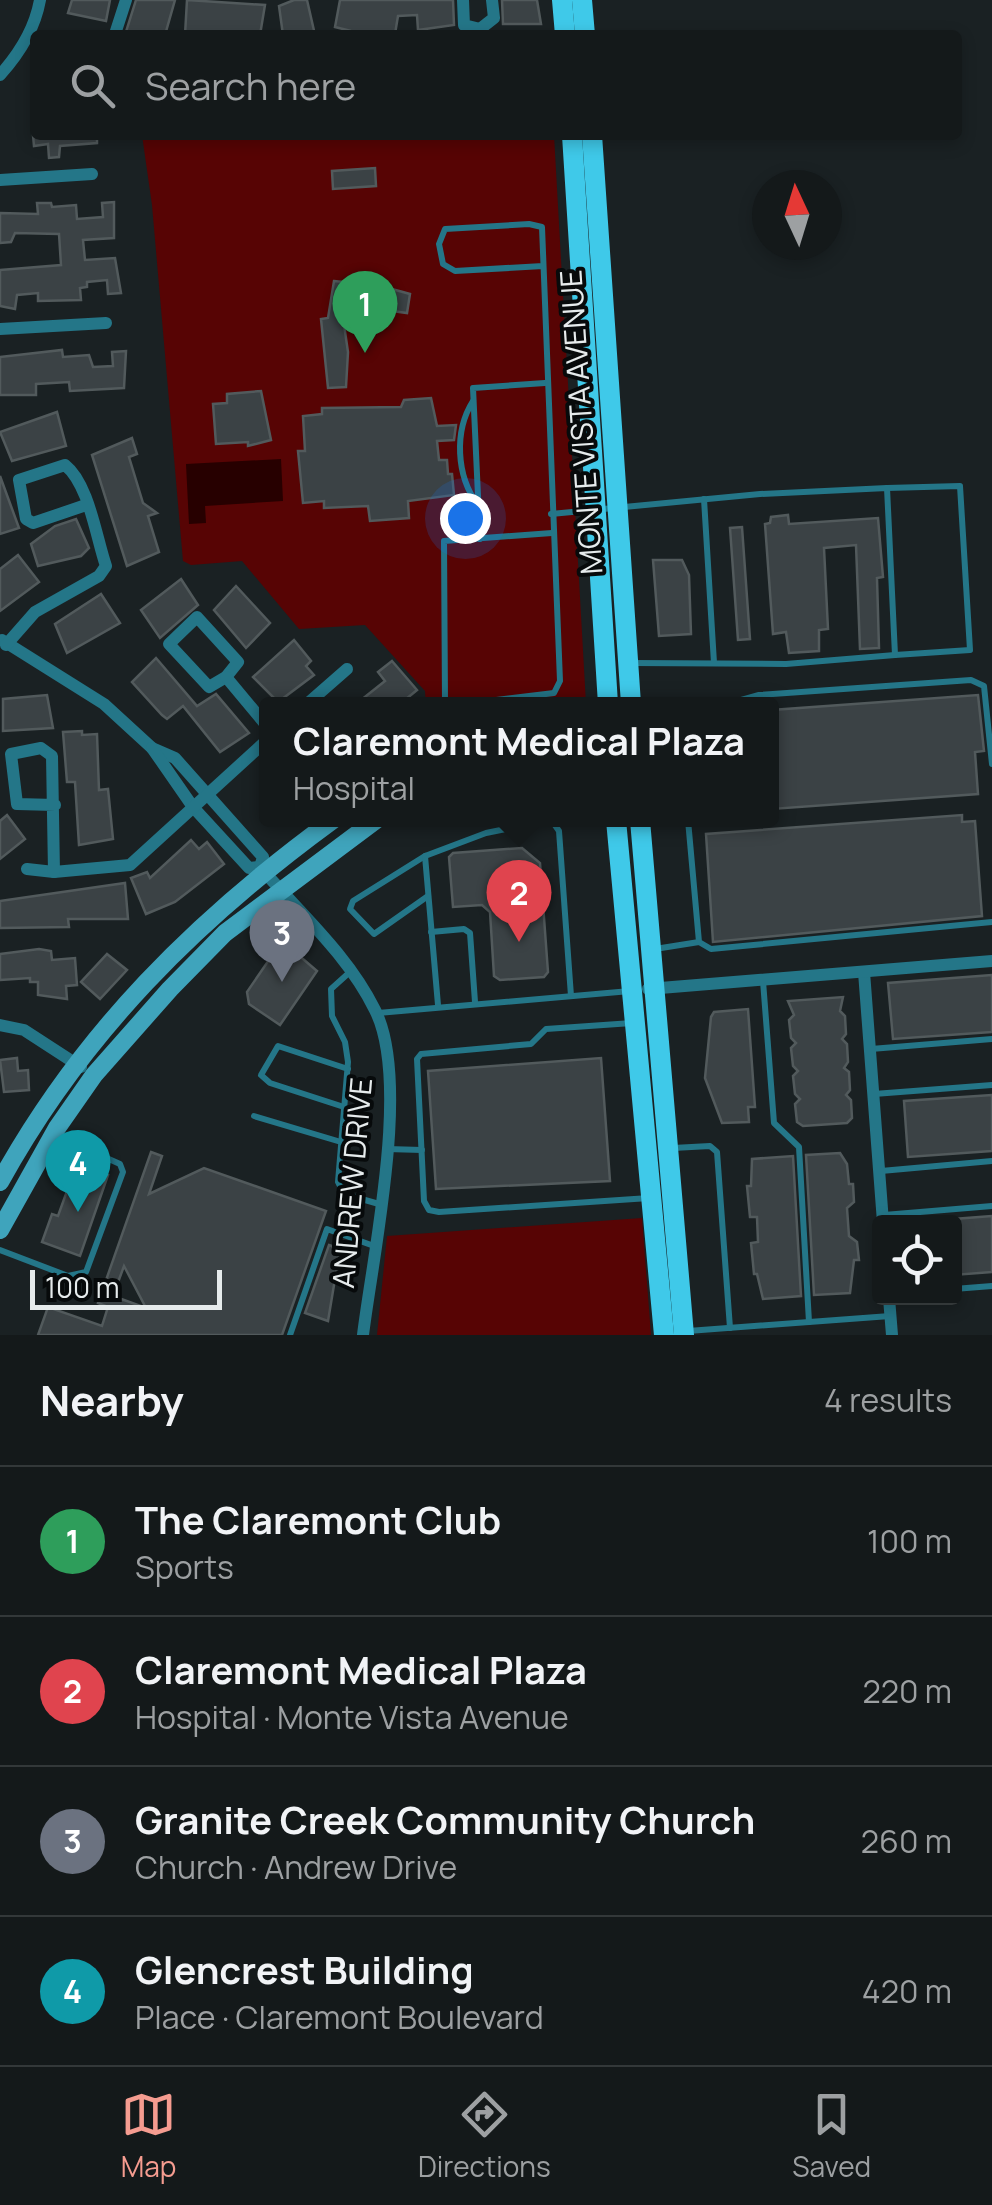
<!DOCTYPE html>
<html lang="en">
<head>
<meta charset="utf-8">
<style>
  :root { --surface:#14191a; --page:#212627; --text:#f1f3f6; --muted:#9da0a2; --line:#333839; --accent:#f59c90 }
  body { margin:0; font-family:Manrope,sans-serif; background:var(--page); color:var(--text) }
  .controls { position:absolute; right:30px; bottom:30px; display:grid; overflow:hidden; border-radius:10px; box-shadow:0 5px 15px #0003 }
  .controls button { width:90px; height:90px; display:grid; place-items:center; padding:0; border:0; border-bottom:2px solid var(--line); background:var(--surface); color:var(--text); font:50px sans-serif }
  .compass { position:absolute; left:752px; top:170px; width:90px; height:90px; border-radius:50%; background:var(--surface); box-shadow:0 5px 15px #0003; rotate:356deg }
  .scale { position:absolute; left:30px; bottom:25px; width:192px; box-sizing:border-box; padding-left:10px; border:5px solid #e6ebec; border-top:0; font-size:28px; line-height:35px; white-space:nowrap; color:#e6ebec; -webkit-text-stroke:8px #070a0b; paint-order:stroke }
  .you { position:absolute; left:465px; top:518px; width:35px; height:35px; margin:-25px; border:8px solid #fff; border-radius:50%; background:#1a73e8; box-shadow:0 0 0 15px #1a73e833 }
  .badge { display:grid; place-items:center; width:65px; height:65px; border-radius:50%; background:var(--accent); color:#fff; font-size:32px; font-weight:700 }
  .pin { position:absolute; translate:-50% -82px; filter:drop-shadow(0 2px 5px #0008) }
  .pin::after { content:''; position:absolute; top:52px; width:35px; height:30px; background:inherit; clip-path:polygon(0 0,100% 0,50% 100%) }
  .popup { position:absolute; left:259px; top:697px; width:520px; height:130px; box-sizing:border-box; display:grid; place-content:center; border-radius:10px; background:var(--surface); filter:drop-shadow(0 2px 8px #0005); font-size:32px; white-space:nowrap; color:var(--muted) }
  .popup b { font-size:38px; color:var(--text) }
  .popup::after { content:''; position:absolute; left:50%; top:100%; margin-left:-20px; border:20px solid transparent; border-top-color:var(--surface) }
  .list { margin:0; padding:0; list-style:none }
  h2 { display:flex; justify-content:space-between; align-items:center; height:130px; margin:0; padding:0 40px; font-size:42px }
  h2 small { font-size:32px; font-weight:400; color:var(--muted) }
  .list li { display:grid; grid-template-columns:65px 1fr auto; gap:30px; align-items:center; box-sizing:border-box; height:150px; padding:0 40px; border-top:2px solid var(--line) }
  .list b { display:block; font-size:38px; white-space:nowrap }
  .list p { margin:0; font-size:32px; white-space:nowrap; color:var(--muted) }
  .list em { font-size:32px; font-style:normal; color:var(--muted) }
  .icon { flex:none; width:55px; height:55px; fill:none; stroke:currentColor; stroke-width:2; stroke-linecap:round; stroke-linejoin:round }
  .map { position:relative; flex:none; width:992px; height:1335px; overflow:hidden }
  .search { position:absolute; background:var(--surface); box-shadow:0 5px 15px #0003; left:30px; right:30px; top:30px; height:110px; display:flex; align-items:center; gap:25px; box-sizing:border-box; padding:0 35px; border-radius:10px; color:var(--muted); font-size:38px }
  .sheet { height:730px; background:var(--surface) }
  nav { display:flex; justify-content:space-around; align-items:center; box-sizing:border-box; height:140px; border-top:2px solid var(--line); background:var(--surface); font-size:28px; color:var(--muted) }
  nav a { display:grid; justify-items:center; gap:5px }
  nav .on { color:var(--accent) }
  .map>svg:first-child { display:block }
  .green { fill:#570404 }
  .water { fill:#270000 }
  .building { fill:#3b4245; stroke:#525a5c; stroke-width:2.5; fill-rule:evenodd }
  .lines { fill:none; stroke-linecap:round; stroke-linejoin:round }
  .lane { stroke:#247688; stroke-width:6 }
  .street { stroke:#247688; stroke-width:12 }
  .secondary { stroke:#3fa4bc; stroke-width:18 }
  .primary { stroke:#3fc9e9; stroke-width:20 }
  .labels { text-anchor:middle; stroke-width:8; stroke-linejoin:round; paint-order:stroke }
  .street-label { font-size:30px; fill:#e6ebec; stroke:#070a0b }
</style>
</head>
<body>
<div class="map">
<svg width="992" height="1335" viewBox="0 0 992 1335">
  <rect width="100%" height="100%" fill="#1a2123"/>
  <g class="green">
    <path d="M142 135H554L586 704H426L425 691 365 625 299 629 242 561 191 565 183 561 152 205Z"/>
    <path d="M642 1218 651 1335H377L387 1236Z"/>
  </g>
  <path class="water" d="M281 459 283 501 205 506 206 523 189 524 186 464Z"/>
  <g class="building">
    <path d="M72 0H110L106 21 68 13Z"/>
    <path d="M136 0H175L165 35H125Z"/>
    <path d="M187 0 265 5 260 35H185Z"/>
    <path d="M294 0H307L315 35H283L279 6Z"/>
    <path d="M340 0H453L454 25 418 30 417 15 398 16 395 34 351 31 335 27Z"/>
    <path d="M502 0H537L541 24H503Z"/>
    <path d="M33 135H97V143L60 146 59 157 49 158 48 144 34 146Z"/>
    <path d="M375 168 376 186 333 189 332 171Z"/>
    <path d="M114 202V238L83 240 85 260 115 258 121 293 108 294 107 280 87 282V287L80 288 81 300 38 301V293L17 295 15 309 0 306V270L61 265 59 234 15 233 11 242 0 243V213L38 214 37 203H51L52 207 76 205 77 219 103 217 102 203Z"/>
    <path d="M334 281 344 282 343 289 364 292 365 285 381 286 410 294 407 313 341 304 348 352 346 387 328 388 321 319 328 318Z"/>
    <path d="M62 350 63 357 89 355 93 367 113 366 112 352 126 351 124 388 70 391 69 382 36 384V395H0V357Z"/>
    <path d="M261 391 271 440 248 446V442L216 444 213 404 227 403V394Z"/>
    <path d="M431 398 437 426 456 425 454 440 437 441 439 460H447L448 474H452L454 495 408 501 409 518 370 521 368 506 324 508V501L303 503 298 451H305L303 416 322 414V408L401 407 404 400Z"/>
    <path d="M57 412 66 446 12 461 0 432Z"/>
    <path d="M132 438 137 454 129 457 143 503 157 513 148 516 159 552 127 566 92 455Z"/>
    <path d="M0 476 19 528 0 534Z"/>
    <path d="M788 515 789 524 878 518 883 577 877 578 879 648 860 649 856 545 824 548 828 629 819 630V651L789 653 786 632 773 634 765 524 770 523 771 517Z"/>
    <path d="M76 519 89 548 81 556 38 566 31 544 55 526Z"/>
    <path d="M742 527 750 639 738 640 730 528Z"/>
    <path d="M18 555 39 582 0 611V569Z"/>
    <path d="M653 560H682L689 575 691 634 659 636Z"/>
    <path d="M181 579 198 605 160 638 141 610Z"/>
    <path d="M236 586 270 623 246 648 214 610Z"/>
    <path d="M101 594 120 623 67 653 55 624Z"/>
    <path d="M294 640 311 661 306 666 314 675 278 702 253 677Z"/>
    <path d="M156 658 197 706 216 694 249 733 220 752 183 706 167 719 162 715 132 682Z"/>
    <path d="M392 661 417 690 400 704H356L385 681 378 672Z"/>
    <path d="M47 695 53 728 3 731V699Z"/>
    <path d="M978 695 984 751 975 752 978 794 772 809V710Z"/>
    <path d="M82 731V735L97 734 99 790 108 789 113 839 79 845 75 782H67L63 732Z"/>
    <path d="M7 815 25 839 0 859V821Z"/>
    <path d="M962 815V822L975 821 982 916 713 942 706 834Z"/>
    <path d="M191 840 199 849 207 842 224 864 175 902 146 914 131 878 147 872 150 878Z"/>
    <path d="M522 848 540 863 548 972 544 977 500 980 494 976 490 912 482 905 453 907 449 857 453 853Z"/>
    <path d="M125 883 128 919H68L69 927 0 928V901Z"/>
    <path d="M282 941 317 971 280 1025 249 1004 247 992Z"/>
    <path d="M39 949 51 951 52 960 75 958 77 985 66 986 67 999 38 995V982H30V978L0 980V954Z"/>
    <path d="M107 954 127 970 100 999 81 982Z"/>
    <path d="M992 975V1032L893 1039 888 983Z"/>
    <path d="M843 997 840 1011 845 1016 846 1034 842 1039 847 1044 848 1062 844 1068 849 1072 850 1090 846 1095 851 1100 852 1118 847 1123 803 1126 797 1122 795 1104 800 1099 795 1094 793 1076 798 1071 793 1066 791 1048 796 1043 791 1038 789 1020 794 1015 788 1001Z"/>
    <path d="M748 1009 755 1107H748L749 1122 722 1123 705 1078 711 1017 714 1012Z"/>
    <path d="M17 1058 18 1071 28 1070 29 1090 4 1092 0 1060Z"/>
    <path d="M601 1058 610 1181 436 1189 428 1071Z"/>
    <path d="M992 1095V1151L908 1157 904 1101Z"/>
    <path d="M151 1152 162 1156 149 1194 204 1168 326 1211 282 1335H38L48 1307 102 1326 108 1307 98 1303ZM124 1266 146 1308 113 1296Z"/>
    <path d="M840 1153 847 1164 849 1184H853L854 1202 847 1208 849 1236 857 1242 859 1260H854L850 1293 814 1295 806 1155Z"/>
    <path d="M793 1156 801 1296 763 1299 757 1274H754L751 1243 758 1242 757 1217H750L747 1186H751L752 1159Z"/>
    <path d="M83 1167 108 1175 80 1256 42 1242 52 1214 58 1216 67 1191 74 1193Z"/>
    <path d="M992 1216V1272L954 1275V1219Z"/>
    <path d="M329 1245 340 1249 328 1321 305 1313Z"/>
  </g>
  <g class="lines">
    <g class="lane">
      <path d="M473 401C454 431 456 476 478 505"/>
      <path d="M887 488 960 486 970 650 895 655"/>
      <path d="M704 499 714 663"/>
      <path d="M551 514 760 494 887 488 895 655 786 664 631 663"/>
      <path d="M480 539 473 388 545 383"/>
      <path d="M445 704 444 541 552 533"/>
      <path d="M464 704 554 693 560 681 542 227 529 224 445 229 439 244 443 264 455 271 543 266"/>
      <path d="M727 704 759 695 971 680 984 686 992 764"/>
      <path d="M688 820 699 942 711 949 992 922"/>
      <path d="M425 856 353 901 350 909 374 934 428 896"/>
      <path d="M431 932 464 929 470 933 475 1002"/>
      <path d="M655 949 699 942"/>
      <path d="M351 971 331 989 332 1016 345 1042 348 1062 338 1182 344 1194 379 1204"/>
      <path d="M763 981 774 1123 799 1147 809 1322"/>
      <path d="M438 1005 425 856 486 833 545 821H552L559 831 571 996"/>
      <path d="M378 1013 630 991"/>
      <path d="M632 1023 546 1029 531 1044 421 1054 417 1059 424 1201 429 1210 439 1212 649 1198"/>
      <path d="M871 1049 992 1039"/>
      <path d="M874 1094 992 1085"/>
      <path d="M344 1107 270 1083 261 1075 278 1046 348 1069"/>
      <path d="M254 1116 341 1142"/>
      <path d="M673 1148 710 1146 717 1152 730 1328"/>
      <path d="M387 1149 422 1150"/>
      <path d="M881 1171 992 1161"/>
      <path d="M884 1215 992 1206"/>
      <path d="M0 1250 68 1276 86 1272 123 1172 120 1164 55 1135"/>
      <path d="M954 1289 992 1286"/>
      <path d="M688 1331 890 1316"/>
      <path d="M290 1335 327 1229 374 1246"/>
    </g>
    <g class="street">
      <path d="M463 0 464 25 480 29 494 18 492 0"/>
      <path d="M115 34 126 0"/>
      <path d="M0 75C19 54 35 28 40 0"/>
      <path d="M0 180 92 174"/>
      <path d="M0 329 106 323"/>
      <path d="M197 617 238 662 226 677 209 687 169 644Z"/>
      <path d="M2 640 104 704 152 748 175 758 263 857 260 867"/>
      <path d="M6 645 35 612 99 576 106 566C96 537 89 484 65 465L19 480 26 519 33 523 86 505"/>
      <path d="M226 677 266 725"/>
      <path d="M307 704 347 669"/>
      <path d="M152 748 193 807 249 868 260 867"/>
      <path d="M260 867C300 913 348 955 375 1010 411 1081 373 1253 363 1335"/>
      <path d="M27 869 54 872 130 865 266 741"/>
      <path d="M54 872 52 756 41 748 11 754 17 804 55 805"/>
      <path d="M864 972 883 1222"/>
      <path d="M648 989 992 961"/>
      <path d="M0 1025 24 1030 81 1067"/>
      <path d="M889 1298 892 1335"/>
    </g>
    <g class="secondary">
      <path d="M0 1182C82 1033 196 920 333 820"/>
      <path d="M0 1230 57 1128 94 1075 170 989 225 933 376 820"/>
    </g>
    <g class="primary">
      <path d="M562 0 565 35"/>
      <path d="M582 0 585 35"/>
      <path d="M572 135 608 704"/>
      <path d="M592 135 631 704"/>
      <path d="M616 820 664 1335"/>
      <path d="M640 820 684 1335"/>
    </g>
  </g>
  <g class="labels">
    <g class="street-label">
      <text transform="translate(582 422) rotate(-94)" y="10">MONTE VISTA AVENUE</text>
      <text transform="translate(353 1183) rotate(-85)" y="10">ANDREW DRIVE</text>
    </g>
  </g>
</svg>
<div class="controls">
<button><svg class="icon" aria-label="locate" viewBox="0 0 24 24"><circle cx="12" cy="12" r="6"/><path d="M12 2v4M12 18v4M2 12h4M18 12h4"/></svg></button>
</div>
<svg class="compass" viewBox="-18 -18 36 36"><path d="M0-13l5 13h-10z" fill="#e53935"/><path d="M0 13l5-13h-10z" fill="#9da0a2"/></svg>
<div class="scale">100 m</div>
<div class="you"></div>
<div class="pin badge" style="left:365px;top:353px;background:#2e9e5b">1</div>
<div class="pin badge" style="left:519px;top:942px;background:#e0444e">2</div>
<div class="popup"><b>Claremont Medical Plaza</b>Hospital</div>
<div class="pin badge" style="left:282px;top:982px;background:#6b7280">3</div>
<div class="pin badge" style="left:78px;top:1212px;background:#0f9aa8">4</div>
<div class="search"><svg class="icon" aria-label="search" viewBox="0 0 24 24"><circle cx="10" cy="10" r="6"/><path d="M15 15l6 6"/></svg>Search here</div>
</div>
<section class="sheet">
<h2>Nearby<small>4 results</small></h2>
<ul class="list">
<li><span class="badge" style="background:#2e9e5b">1</span><div><b>The Claremont Club</b><p>Sports</p></div><em>100 m</em></li>
<li><span class="badge" style="background:#e0444e">2</span><div><b>Claremont Medical Plaza</b><p>Hospital · Monte Vista Avenue</p></div><em>220 m</em></li>
<li><span class="badge" style="background:#6b7280">3</span><div><b>Granite Creek Community Church</b><p>Church · Andrew Drive</p></div><em>260 m</em></li>
<li><span class="badge" style="background:#0f9aa8">4</span><div><b>Glencrest Building</b><p>Place · Claremont Boulevard</p></div><em>420 m</em></li>
</ul>
</section>
<nav>
<a class="on"><svg class="icon" aria-label="map" viewBox="0 0 24 24"><path d="M3 6l6-2 6 2 6-2v14l-6 2-6-2-6 2zM9 4v14M15 6v14"/></svg>Map</a>
<a><svg class="icon" aria-label="directions" viewBox="0 0 24 24"><path d="M12 3l9 9-9 9-9-9zM9 14v-3h6M13 9l2 2-2 2"/></svg>Directions</a>
<a><svg class="icon" aria-label="saved" viewBox="0 0 24 24"><path d="M7 4h10v16l-5-4-5 4z"/></svg>Saved</a>
</nav>
</body>
</html>
